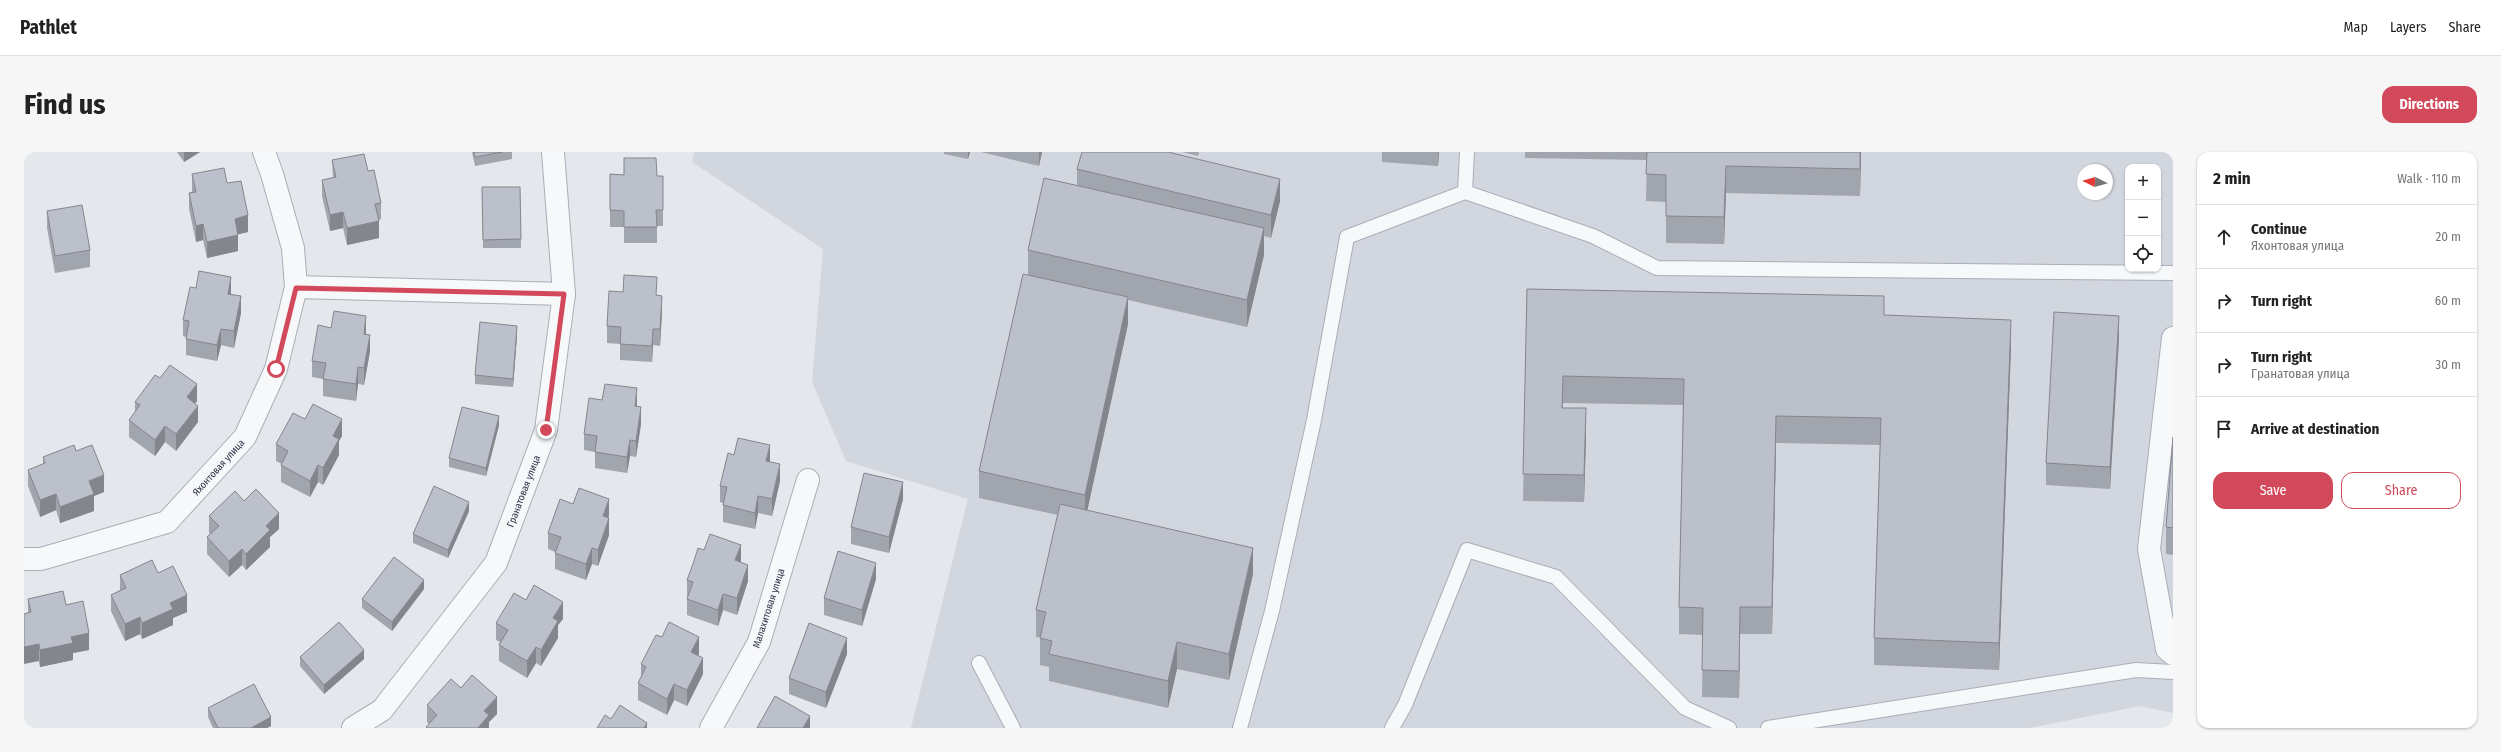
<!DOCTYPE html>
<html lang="en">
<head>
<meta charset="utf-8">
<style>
  :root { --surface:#fff; --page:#f6f6f6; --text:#222; --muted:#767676; --line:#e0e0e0; --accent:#d1495b }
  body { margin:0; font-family:"Fira Sans Condensed",sans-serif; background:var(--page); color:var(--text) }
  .controls { position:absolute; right:12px; top:12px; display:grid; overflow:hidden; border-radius:8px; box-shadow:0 1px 3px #0004 }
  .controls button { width:36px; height:36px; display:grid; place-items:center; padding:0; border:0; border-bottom:1px solid var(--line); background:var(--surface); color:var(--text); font:20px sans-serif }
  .compass { position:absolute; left:2053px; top:12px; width:36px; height:36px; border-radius:50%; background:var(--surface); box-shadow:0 1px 3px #0004; rotate:275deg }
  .stop { position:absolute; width:12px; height:12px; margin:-9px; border:3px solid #d1495b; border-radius:50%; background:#fff }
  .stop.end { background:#d1495b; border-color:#fff; box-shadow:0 1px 4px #0008 }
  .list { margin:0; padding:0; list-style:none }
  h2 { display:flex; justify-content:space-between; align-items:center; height:52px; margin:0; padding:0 16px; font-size:17px }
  h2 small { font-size:13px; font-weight:400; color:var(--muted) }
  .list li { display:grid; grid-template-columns:26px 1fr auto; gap:12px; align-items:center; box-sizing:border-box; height:64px; padding:0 16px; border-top:1px solid var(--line) }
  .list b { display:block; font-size:15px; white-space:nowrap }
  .list p { margin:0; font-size:13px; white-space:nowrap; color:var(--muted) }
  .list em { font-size:13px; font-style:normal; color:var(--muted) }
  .actions { display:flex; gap:8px; padding:12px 16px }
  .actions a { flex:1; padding:9px 0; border:1px solid var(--accent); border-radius:12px; text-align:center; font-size:14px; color:var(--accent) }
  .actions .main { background:var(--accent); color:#fff }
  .icon { flex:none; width:22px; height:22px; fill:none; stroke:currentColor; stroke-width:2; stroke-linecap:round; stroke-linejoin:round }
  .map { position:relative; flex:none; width:2149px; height:576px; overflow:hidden; border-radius:12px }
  header { display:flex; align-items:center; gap:24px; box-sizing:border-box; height:56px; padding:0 20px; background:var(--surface); border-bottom:1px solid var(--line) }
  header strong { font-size:19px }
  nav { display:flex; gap:22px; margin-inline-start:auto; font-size:14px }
  .intro { display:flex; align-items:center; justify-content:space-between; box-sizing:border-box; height:96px; padding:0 24px }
  h1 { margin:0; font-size:28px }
  .button { padding:10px 18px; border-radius:12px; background:var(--accent); color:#fff; font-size:14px; font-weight:700 }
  main { display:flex; gap:24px; padding:0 24px }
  aside { flex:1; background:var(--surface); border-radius:12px; box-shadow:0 1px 3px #0004 }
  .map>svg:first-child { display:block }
  .built { fill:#d2d6de; fill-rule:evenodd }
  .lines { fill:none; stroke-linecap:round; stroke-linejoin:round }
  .service-casing { stroke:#a9aeb7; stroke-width:16 }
  .minor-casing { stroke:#a9aeb7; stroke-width:24 }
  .service { stroke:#f7f8fa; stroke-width:14 }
  .minor { stroke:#f7f8fa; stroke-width:22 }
  .wall { fill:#a1a5ae }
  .shaded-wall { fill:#83868d }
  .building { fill:#bbc0ca; stroke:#83868d }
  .route { stroke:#d1495b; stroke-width:5 }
  .labels { text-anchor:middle; stroke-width:3; stroke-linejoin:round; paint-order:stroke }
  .street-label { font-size:10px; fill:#2b3445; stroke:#f4f6f9 }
</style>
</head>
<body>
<header>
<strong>Pathlet</strong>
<nav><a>Map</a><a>Layers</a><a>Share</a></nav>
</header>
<div class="intro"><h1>Find us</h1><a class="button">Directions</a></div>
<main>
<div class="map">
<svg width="2149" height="576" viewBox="0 0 2149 576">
  <rect width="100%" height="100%" fill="#e4e7ec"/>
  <path class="built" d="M670 0H2149V561L2116 554 2005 576H887L944 347 822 309 788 230 799 97 668 10ZM2104 15H2134V117H2104ZM2059 18H2083V42H2059Z"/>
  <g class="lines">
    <g class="service-casing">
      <g id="service">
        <path d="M1441 40 1569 84 1633 116 2149 121"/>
        <path d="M955 511 989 576"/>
        <path d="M1216 576 1248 459 1290 268 1323 85 1441 40 1443 0"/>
        <path d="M1368 576 1381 553 1443 398 1532 425 1661 556 1705 576"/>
        <path d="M1744 576 2112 518 2149 520"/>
      </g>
    </g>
    <g class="minor-casing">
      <g id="minor">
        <path d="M272 135 540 142"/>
        <path d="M2149 186 2125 397 2143 497 2149 502"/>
        <path d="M0 407H17L143 370 221 285 252 217 272 135 269 96 248 22 240 0"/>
        <path d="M329 576 358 558 472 411 522 278 540 142 529 0"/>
        <path d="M687 576 735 490 784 328"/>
      </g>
    </g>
    <use href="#service" class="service"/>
    <use href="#minor" class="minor"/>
  </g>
  <g class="wall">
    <path d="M153 0H176L160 10Z"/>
    <path d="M448 0H488V7L451 14Z"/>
    <path d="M920 0H946L944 7 920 2Z"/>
    <path d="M957 0H1018L1015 14Z"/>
    <path d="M1158 0H1175L1174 4Z"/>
    <path d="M1358 0H1415L1414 14 1358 10Z"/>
    <path d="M1501 0H1837L1836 44 1702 41 1700 92 1642 91V50L1622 49 1623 8 1501 6Z"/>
    <path d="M308 8 344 19 357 51V67L354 68 355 86 323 93 319 76 306 79 298 44V28L309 26Z"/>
    <path d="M1053 17 1256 49 1247 86 1240 84V103L1223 175 1104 148V172L1063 358 1229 422 1205 528 1153 517 1144 556 1025 529V515L1016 513V485H1012V458L1034 363 955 346V319L1004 123V98L1053 34Z"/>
    <path d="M168 22 203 31 224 80 214 82V99L183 106 179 88 172 90 165 57V41L168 40Z"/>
    <path d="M586 22 633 24 639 58V74H633V91H600V75H586Z"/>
    <path d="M458 35H496L497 96H459Z"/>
    <path d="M23 59 66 98V115L31 121 23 76Z"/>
    <path d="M1503 137 1860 163 1987 195 1975 518 1850 513V486L1856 293 1752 291 1748 482H1716L1715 546 1678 545 1679 483 1655 482V455L1659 253 1539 251V256L1562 283 1560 350 1499 349Z"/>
    <path d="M207 142 217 161 210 196 197 193 193 209 162 203V185L159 184V168Z"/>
    <path d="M633 143 638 160 636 194 629 193 628 210 596 208V192L583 191V174Z"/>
    <path d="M342 180V182L346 199 340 233 334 232 332 249 299 244V227L288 225V209Z"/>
    <path d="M493 183 489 235 451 232V223Z"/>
    <path d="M2095 186 2086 337 2022 333V311Z"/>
    <path d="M136 226 173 249 171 251 174 270 152 299 141 290 131 304 105 285V268L111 261V250Z"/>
    <path d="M613 253V255L617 272 612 305 606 304 603 321 571 316V300L560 298V282Z"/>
    <path d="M281 267 318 284 315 289V303L299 333 294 330 286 345 257 330V313L258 312 252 309V292Z"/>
    <path d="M475 273 462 324 425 315V306Z"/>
    <path d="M2149 285V403L2142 402V375Z"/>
    <path d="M52 299 80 340 70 344V359L36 371 32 358 16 365 4 334V318L19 312V305Z"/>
    <path d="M746 310 756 329 748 364 734 361 731 377 699 370V351L696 350V334Z"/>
    <path d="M879 347 865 401 827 392V375Z"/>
    <path d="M220 349 255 377 246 385V395L222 418 218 413 205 425 183 402V385L186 382 185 381V364Z"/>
    <path d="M445 359 424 406 389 391V382Z"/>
    <path d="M585 363 584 366 585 383 574 414 568 412 562 428 531 417V400L524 397V381Z"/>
    <path d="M717 409 716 410 724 429 713 463 699 458 694 474 663 463V447L664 444H663V428Z"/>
    <path d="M134 421 163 460 149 466V473L118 487 116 482 101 489 87 459V443L96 438V423Z"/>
    <path d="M852 427 838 474 800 463V446Z"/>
    <path d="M400 437 368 479 338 456V447Z"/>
    <path d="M4 447 42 453 65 498 49 501V508L16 515 4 461Z"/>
    <path d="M502 448 539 467 534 473V486L517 514 512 511 503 526 475 509V493L476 490 472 488V471Z"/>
    <path d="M675 502 674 503 679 522 663 554 650 548 643 563 614 548V531L617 526V512Z"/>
    <path d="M823 502 802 556 765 542V526Z"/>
    <path d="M276 505 340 507 300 542 276 514Z"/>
    <path d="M437 536 473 562 465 570V576H402V575L405 572 403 570V553Z"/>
    <path d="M184 556 247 574 243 576H189L184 565Z"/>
  </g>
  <g class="shaded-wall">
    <path d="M160 0H176L160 10Z"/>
    <path d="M944 0H946L944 7Z"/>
    <path d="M1015 0H1018L1015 14Z"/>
    <path d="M1414 0H1415L1414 14Z"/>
    <path d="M1836 0H1837L1836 44Z"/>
    <path d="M1702 14V41L1700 92V65Z"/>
    <path d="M1256 27V49L1247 86V63Z"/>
    <path d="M319 60V76L306 79V63Z"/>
    <path d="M224 63V80L211 83V67Z"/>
    <path d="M355 69V86L323 93V76Z"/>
    <path d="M179 72V88L172 90V74Z"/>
    <path d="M1240 76V103L1223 175V148Z"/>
    <path d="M214 83V99L183 106V90Z"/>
    <path d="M207 125V142L204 158V142Z"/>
    <path d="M217 144V161L210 196V179Z"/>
    <path d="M638 144V160L636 194V177Z"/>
    <path d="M1104 145V172L1061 369V343Z"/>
    <path d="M342 164V180L340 199V182Z"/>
    <path d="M2095 164V186L2086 337V315Z"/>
    <path d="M1987 168V195L1975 518V491Z"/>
    <path d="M493 174V183L489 235V227Z"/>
    <path d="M197 177V193L193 209V193Z"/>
    <path d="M629 177V193L628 210V194Z"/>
    <path d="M346 183V199L340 233V216Z"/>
    <path d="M334 215V232L332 249V232Z"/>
    <path d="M173 232V249L163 262V245Z"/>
    <path d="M613 236V253L611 271V254Z"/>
    <path d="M174 254V270L152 299V282Z"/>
    <path d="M617 255V272L612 305V289Z"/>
    <path d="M1562 256V283L1560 350V323Z"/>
    <path d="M475 264V273L462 324V316Z"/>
    <path d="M1752 264V291L1748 482V455Z"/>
    <path d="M318 267V284L315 289V303L299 333V316L309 284Z"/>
    <path d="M141 274V290L131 304V288Z"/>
    <path d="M606 288V304L603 321V305Z"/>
    <path d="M746 293V310L742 326V309Z"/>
    <path d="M756 312V329L748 364V347Z"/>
    <path d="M294 313V330L286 345V329Z"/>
    <path d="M80 323V340L70 344V359L36 371V355L65 329Z"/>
    <path d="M879 330V347L865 401V385Z"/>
    <path d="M32 342V358L16 365V348Z"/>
    <path d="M734 344V361L731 377V361Z"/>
    <path d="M585 347V363L579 381V364Z"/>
    <path d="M445 350V359L424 406V398Z"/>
    <path d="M255 361V377L246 385V395L222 418V402L242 374Z"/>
    <path d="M585 366V383L574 414V398Z"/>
    <path d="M717 393V409L711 425V408Z"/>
    <path d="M568 396V412L562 428V412Z"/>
    <path d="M1229 396V422L1205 528V502Z"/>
    <path d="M218 397V413L205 425V409Z"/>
    <path d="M852 411V427L838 474V458Z"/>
    <path d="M724 413V429L713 463V446Z"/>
    <path d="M400 428V437L368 479V470Z"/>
    <path d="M699 442V458L694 474V458Z"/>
    <path d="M163 443V460L149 466V473L118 487V471L146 451Z"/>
    <path d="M539 450V467L534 473V486L517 514V498L529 466Z"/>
    <path d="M1716 455V482L1715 546V519Z"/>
    <path d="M116 465V482L101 489V472Z"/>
    <path d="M65 481V498L49 501V508L16 515V498L47 485Z"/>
    <path d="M675 485V502L667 516V500Z"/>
    <path d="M823 486V502L802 556V540Z"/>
    <path d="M1153 490V517L1144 556V529Z"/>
    <path d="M15 492V509L0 512V495Z"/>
    <path d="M512 495V511L503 526V509Z"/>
    <path d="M340 498V507L300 542V533Z"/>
    <path d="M679 506V522L663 554V538Z"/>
    <path d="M650 532V548L643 563V547Z"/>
    <path d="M473 545V562L465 570V576H454L460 559Z"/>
    <path d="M786 564V576H779Z"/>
    <path d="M247 565V574L243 576H227Z"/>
    <path d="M623 571V576H620Z"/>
  </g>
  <g class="building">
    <path d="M450 0H478L451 5Z"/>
    <path d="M1058 0H1144L1256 27 1247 63 1053 17Z"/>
    <path d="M1623 0H1836V17L1702 14 1700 65 1642 64V23L1622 22Z"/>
    <path d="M340 2 344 19 350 18 357 51 351 52 355 69 323 76 319 60 306 63 298 28 312 25 308 8Z"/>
    <path d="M600 6H632L633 24H639V58H632L633 75H600V59L586 58V22L600 23Z"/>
    <path d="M200 16 203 31 217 29 224 63 211 67 214 83 183 90 179 72 172 74 165 41 172 40 168 22Z"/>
    <path d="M1020 26 1240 76 1223 148 1004 98Z"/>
    <path d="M458 35H496L497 87 459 88Z"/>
    <path d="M58 53 66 98 31 104 23 59Z"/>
    <path d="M175 119 207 125 204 142 217 144 210 179 197 177 193 193 162 187 165 169 159 168 166 135 172 136Z"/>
    <path d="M999 122 1104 145 1061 343 955 319Z"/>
    <path d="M600 123 633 125 632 143 638 144 636 177H629L628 194 596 192 597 175 583 174 585 139 599 140Z"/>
    <path d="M1503 137 1860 144V163L1987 168 1975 491 1850 486 1857 266 1752 264 1748 455H1716L1715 519 1678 518 1679 456 1655 455 1660 227 1539 224 1538 256H1562L1560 323 1499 322Z"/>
    <path d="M310 159 342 164 340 182 346 183 340 216 334 215 332 232 299 227 302 211 288 209 294 173 307 176Z"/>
    <path d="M2030 160 2095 164 2086 315 2022 311Z"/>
    <path d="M456 170 493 174 489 227 451 223Z"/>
    <path d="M146 213 173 232 163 245 174 254 152 282 141 274 131 288 105 268 116 253 111 250 131 223 136 226Z"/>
    <path d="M581 232 613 236 611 254 617 255 612 289 606 288 603 305 571 300 573 284 560 282 565 246 578 248Z"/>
    <path d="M289 252 318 267 309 284 315 287 299 316 294 313 286 329 257 313 264 299 252 292 269 261 281 267Z"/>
    <path d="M438 255 475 264 462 316 425 306Z"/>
    <path d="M2149 285V376L2142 375Z"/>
    <path d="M714 286 746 293 742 309 756 312 748 347 734 344 731 361 699 353 703 335 696 334 704 301 710 303Z"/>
    <path d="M50 293 52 299 68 293 80 323 65 329 70 342 36 355 32 342 16 348 4 318 21 311 19 305Z"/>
    <path d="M840 321 879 330 865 385 827 375Z"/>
    <path d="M410 334 445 350 424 398 389 382Z"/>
    <path d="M555 336 585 347 579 364 585 366 574 398 568 396 562 412 531 401 537 385 524 381 536 347 549 352Z"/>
    <path d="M232 337 255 361 242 374 246 378 222 402 218 397 205 409 183 385 195 374 185 364 211 339 220 349Z"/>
    <path d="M1036 352 1229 396 1205 502 1153 490 1144 529 1025 502 1028 489 1016 486 1022 460 1012 458Z"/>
    <path d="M686 382 717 393 711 408 724 413 713 446 699 442 694 458 663 447 669 430 663 428 669 412 674 396 680 398Z"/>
    <path d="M814 399 852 411 838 458 800 446Z"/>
    <path d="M370 405 400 428 368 470 338 447Z"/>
    <path d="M128 408 134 421 149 414 163 443 146 451 149 457 118 471 116 465 101 472 87 443 102 436 96 423Z"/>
    <path d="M510 433 539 450 529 466 534 469 517 498 512 495 503 509 475 493 484 478 472 471 490 441 502 448Z"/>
    <path d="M39 439 42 453 59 449 65 481 47 485 49 491 16 498 15 492 0 495V462L7 460 4 447Z"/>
    <path d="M315 470 340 498 300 533 276 505Z"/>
    <path d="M645 470 675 485 667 500 679 506 663 538 650 532 643 547 614 531 622 515 617 512 632 483 638 485Z"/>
    <path d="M785 471 823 486 802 540 765 526Z"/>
    <path d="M448 523 473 545 460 559 465 563 454 576H403L402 575 413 563 403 553 427 527 437 536Z"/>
    <path d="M230 532 247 565 227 576H194L184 556Z"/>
    <path d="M751 544 786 564 779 576H733Z"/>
    <path d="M596 553 623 571 620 576H573L581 563 587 567Z"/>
  </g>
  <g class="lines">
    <path class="route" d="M252 217 272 136 540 142 522 278"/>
  </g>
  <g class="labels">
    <g class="street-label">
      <text transform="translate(194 315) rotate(-48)" y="4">Яхонтовая улица</text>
      <text transform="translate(499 339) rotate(-69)" y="4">Гранатовая улица</text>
      <text transform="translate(744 456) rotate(-72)" y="4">Малахитовая улица</text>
    </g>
  </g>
</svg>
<div class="controls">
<button>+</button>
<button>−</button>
<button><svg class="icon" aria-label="locate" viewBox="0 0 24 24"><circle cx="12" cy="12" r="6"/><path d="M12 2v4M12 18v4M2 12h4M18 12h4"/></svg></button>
</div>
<svg class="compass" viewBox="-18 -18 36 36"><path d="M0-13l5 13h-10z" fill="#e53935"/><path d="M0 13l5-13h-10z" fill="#767676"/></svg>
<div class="stop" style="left:252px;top:217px"></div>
<div class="stop end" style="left:522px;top:278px"></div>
</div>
<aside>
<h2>2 min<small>Walk · 110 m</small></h2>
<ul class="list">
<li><svg class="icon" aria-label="ahead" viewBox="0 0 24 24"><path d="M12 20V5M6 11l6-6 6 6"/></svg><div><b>Continue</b><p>Яхонтовая улица</p></div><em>20 m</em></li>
<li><svg class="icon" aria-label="right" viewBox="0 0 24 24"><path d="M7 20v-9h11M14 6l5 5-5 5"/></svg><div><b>Turn right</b></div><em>60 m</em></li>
<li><svg class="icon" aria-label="right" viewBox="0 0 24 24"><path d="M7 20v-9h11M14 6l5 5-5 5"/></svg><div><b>Turn right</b><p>Гранатовая улица</p></div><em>30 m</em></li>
<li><svg class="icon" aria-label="arrive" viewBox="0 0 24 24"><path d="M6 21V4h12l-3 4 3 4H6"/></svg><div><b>Arrive at destination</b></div></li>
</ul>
<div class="actions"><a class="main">Save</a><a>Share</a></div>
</aside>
</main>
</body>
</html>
